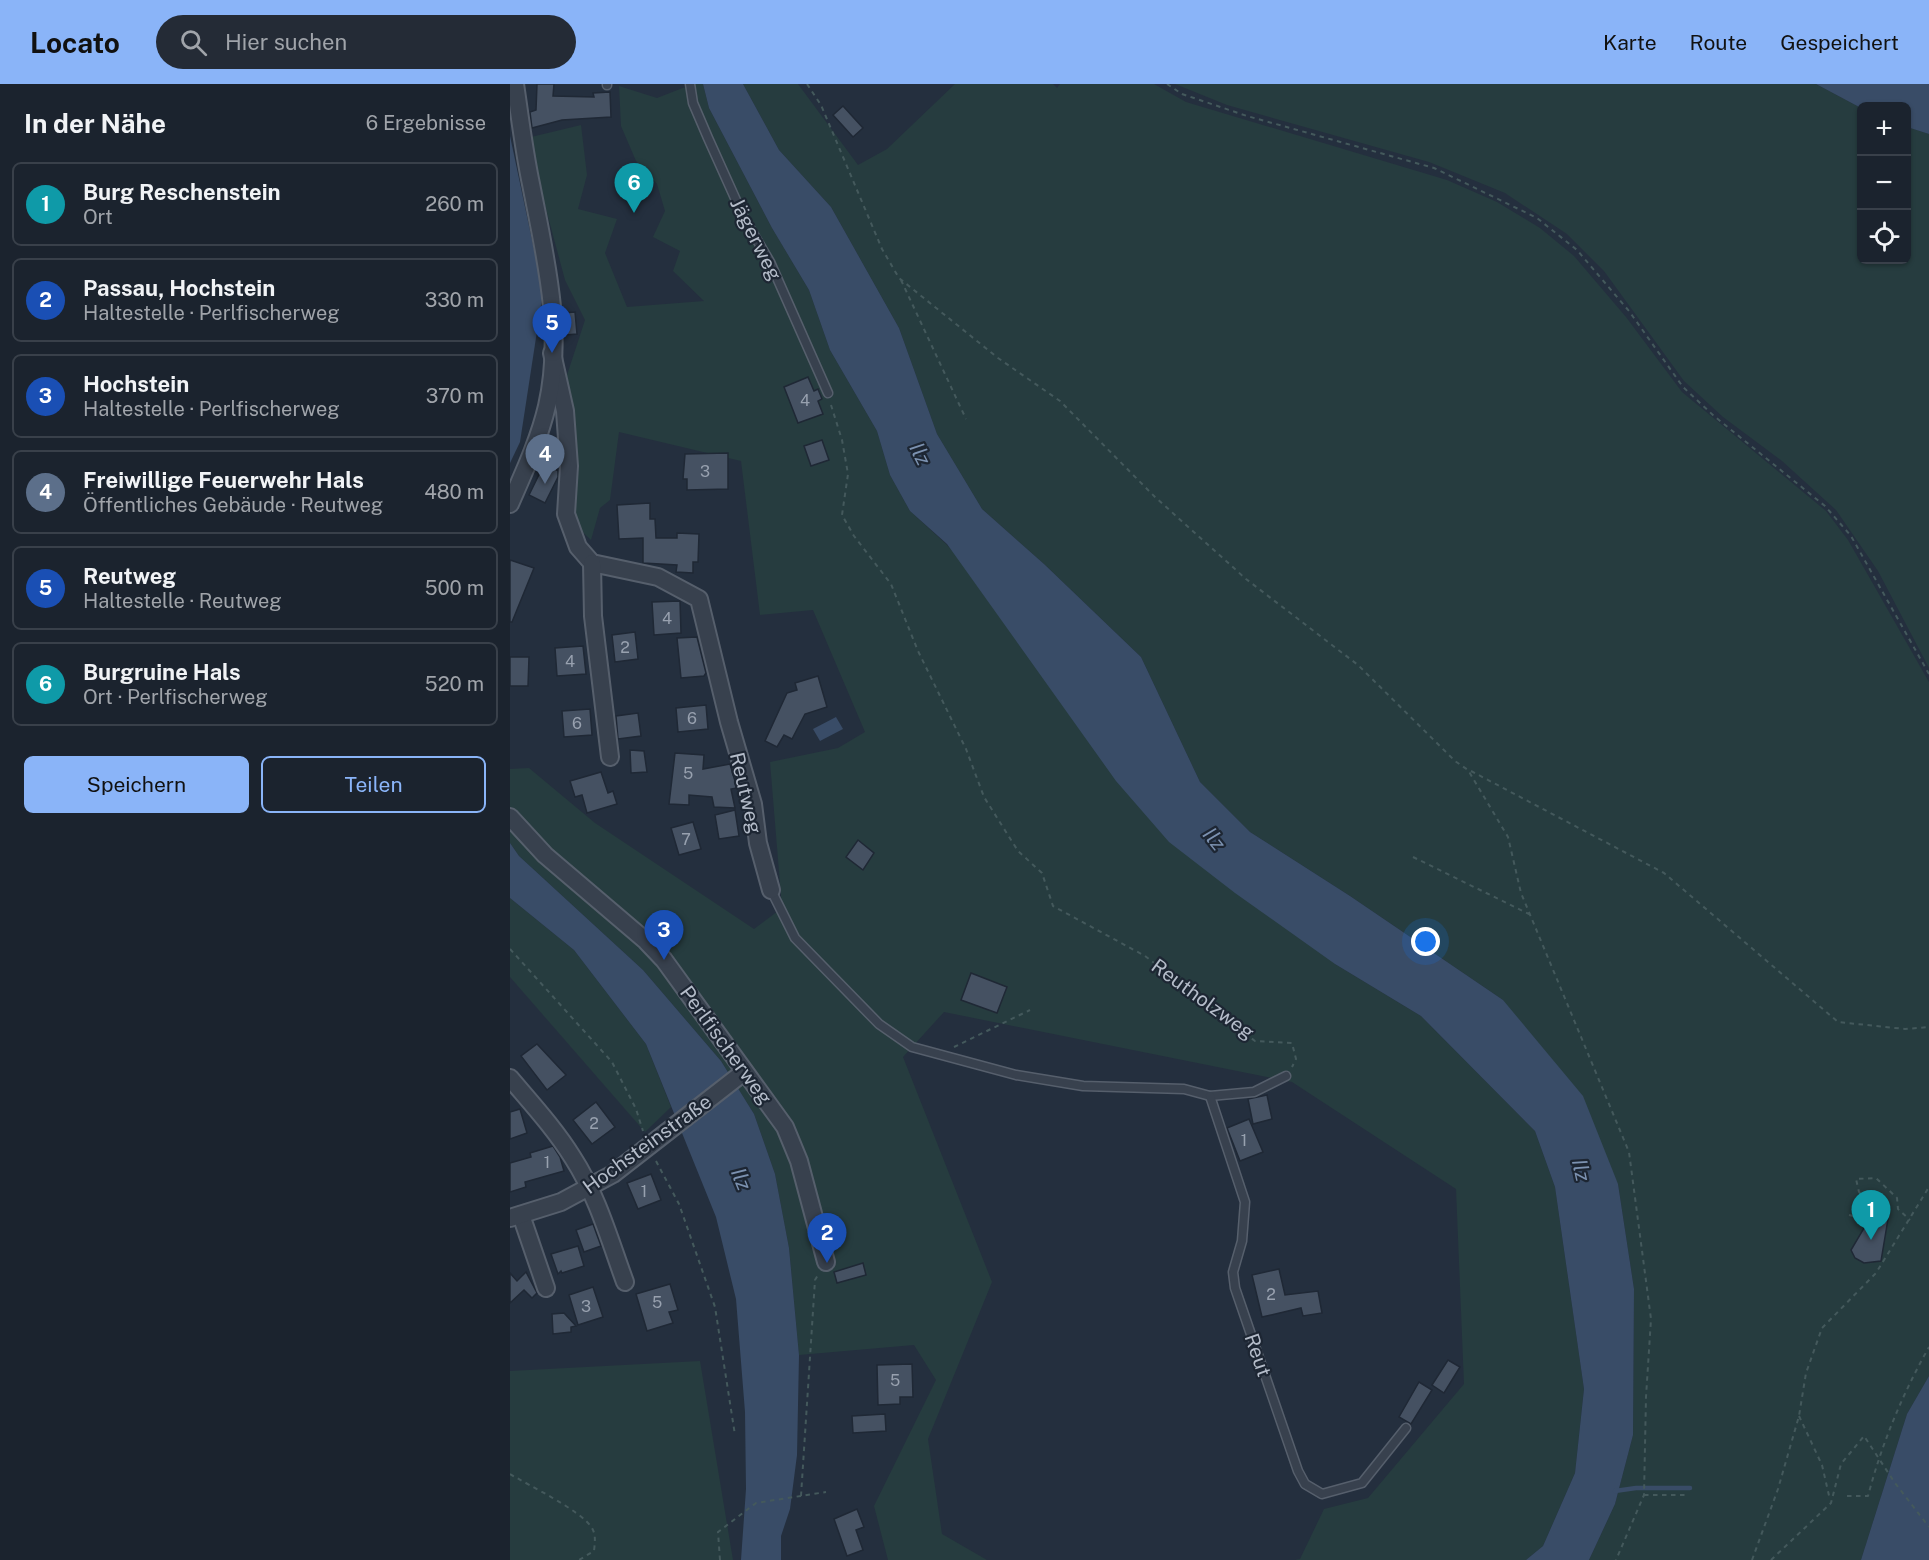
<!DOCTYPE html>
<html lang="de">
<head>
<meta charset="utf-8">
<style>
  :root { --surface:#1b232e; --page:#242b36; --text:#f1f3f6; --muted:#a0a4aa; --line:#39404a; --accent:#8ab4f8 }
  body { margin:0; font-family:"Public Sans",sans-serif; background:var(--page); color:var(--text) }
  .controls { position:absolute; right:18px; top:18px; display:grid; overflow:hidden; border-radius:9px; box-shadow:0 2px 4px #0004 }
  .controls button { width:54px; height:54px; display:grid; place-items:center; padding:0; border:0; border-bottom:2px solid var(--line); background:var(--surface); color:var(--text); font:30px sans-serif }
  .you { position:absolute; left:916px; top:858px; width:21px; height:21px; margin:-15px; border:4px solid #fff; border-radius:50%; background:#1a73e8; box-shadow:0 0 0 9px #1a73e833 }
  .badge { display:grid; place-items:center; width:39px; height:39px; border-radius:50%; background:var(--accent); color:#fff; font-size:20px; font-weight:700 }
  .pin { position:absolute; translate:-50% -50px; filter:drop-shadow(0 2px 3px #0008) }
  .pin::after { content:''; position:absolute; top:32px; width:21px; height:18px; background:inherit; clip-path:polygon(0 0,100% 0,50% 100%) }
  .list { margin:0; padding:0; list-style:none }
  h2 { display:flex; justify-content:space-between; align-items:center; height:78px; margin:0; padding:0 24px; font-size:26px }
  h2 small { font-size:20px; font-weight:400; color:var(--muted) }
  .list li { display:grid; grid-template-columns:39px 1fr auto; gap:18px; align-items:center; box-sizing:border-box; height:84px; margin:0 12px 12px; padding:0 12px; border:2px solid var(--line); border-radius:9px }
  .list b { display:block; font-size:22px; white-space:nowrap }
  .list p { margin:0; font-size:20px; white-space:nowrap; color:var(--muted) }
  .list em { font-size:20px; font-style:normal; color:var(--muted) }
  .actions { display:flex; gap:12px; padding:18px 24px }
  .actions a { flex:1; padding:14px 0; border:2px solid var(--accent); border-radius:9px; text-align:center; font-size:21px; color:var(--accent) }
  .actions .main { background:var(--accent); color:#111 }
  .icon { flex:none; width:33px; height:33px; fill:none; stroke:currentColor; stroke-width:2; stroke-linecap:round; stroke-linejoin:round }
  .map { position:relative; flex:none; width:1419px; height:1476px; overflow:hidden }
  header { display:flex; align-items:center; gap:36px; box-sizing:border-box; height:84px; padding:0 30px; background:var(--accent); color:#111 }
  header strong { font-size:28px }
  nav { display:flex; gap:33px; margin-inline-start:auto; font-size:21px }
  .search { width:420px; height:54px; background:var(--page); display:flex; align-items:center; gap:15px; box-sizing:border-box; padding:0 21px; border-radius:33px; color:var(--muted); font-size:22px }
  main { display:flex }
  aside { flex:1; background:var(--surface) }
  .map>svg:first-child { display:block }
  .green { fill:#263c3f }
  .water { fill:#394c67 }
  .lines { fill:none; stroke-linecap:round; stroke-linejoin:round }
  .stream { stroke:#394c67; stroke-width:4.5 }
  .building { fill:#455162; stroke:#1f2835; stroke-width:1.5 }
  .lane-casing { stroke:#565f6c; stroke-width:11 }
  .street-casing { stroke:#565f6c; stroke-width:20 }
  .path { stroke:#44595c; stroke-width:2; stroke-dasharray:4.5 4.5; stroke-linecap:butt }
  .lane { stroke:#38414e; stroke-width:8 }
  .street { stroke:#38414e; stroke-width:16 }
  .labels { text-anchor:middle; stroke-width:4.5; stroke-linejoin:round; paint-order:stroke }
  .number-label { font-size:16px; fill:#98a1af }
  .street-label { font-size:20px; fill:#b4bcc9; stroke:#1d2633 }
  .water-label { font-size:21px; font-style:italic; fill:#7c92b1; stroke:#1d2633 }
</style>
</head>
<body>
<header>
<strong>Locato</strong>
<div class="search"><svg class="icon" aria-label="search" viewBox="0 0 24 24"><circle cx="10" cy="10" r="6"/><path d="M15 15l6 6"/></svg>Hier suchen</div>
<nav><a>Karte</a><a>Route</a><a>Gespeichert</a></nav>
</header>
<main>
<aside>
<h2>In der Nähe<small>6 Ergebnisse</small></h2>
<ul class="list">
<li><span class="badge" style="background:#0f9aa8">1</span><div><b>Burg Reschenstein</b><p>Ort</p></div><em>260 m</em></li>
<li><span class="badge" style="background:#1a4fb4">2</span><div><b>Passau, Hochstein</b><p>Haltestelle · Perlfischerweg</p></div><em>330 m</em></li>
<li><span class="badge" style="background:#1a4fb4">3</span><div><b>Hochstein</b><p>Haltestelle · Perlfischerweg</p></div><em>370 m</em></li>
<li><span class="badge" style="background:#5c6f8a">4</span><div><b>Freiwillige Feuerwehr Hals</b><p>Öffentliches Gebäude · Reutweg</p></div><em>480 m</em></li>
<li><span class="badge" style="background:#1a4fb4">5</span><div><b>Reutweg</b><p>Haltestelle · Reutweg</p></div><em>500 m</em></li>
<li><span class="badge" style="background:#0f9aa8">6</span><div><b>Burgruine Hals</b><p>Ort · Perlfischerweg</p></div><em>520 m</em></li>
</ul>
<div class="actions"><a class="main">Speichern</a><a>Teilen</a></div>
</aside>
<div class="map">
<svg width="1419" height="1476" viewBox="0 0 1419 1476">
  <rect width="100%" height="100%" fill="#242f3e"/>
  <g class="green">
    <path d="M183 0H193L199 24 262 144 299 206 320 266 367 347 380 391 400 427 436 460 825 880 911 932 1025 1047 1045 1103 1074 1305 1065 1389 1033 1462 1016 1476H785L790 1475 814 1425 858 1414 954 1300 946 1105 782 998 434 928 393 973 482 1198 418 1355 432 1450 477 1476H378L364 1422 426 1296 404 1261 289 1271 279 1164 265 1090 244 1030 211 977 133 886 9 772 0 759V685L19 684 85 739 244 845 272 824 260 678 328 664 355 648 303 526 250 531 231 377 109 348 100 416 90 424 81 456 62 438 64 368 57 291 75 236 55 196 17 54 71 41 77 91 68 125 107 135 95 169 117 223 194 217 163 187 170 167 143 153 155 127 147 100 126 77 111 42 109 2 147 14Z"/>
    <path d="M233 0H288L348 81 377 65 445 0H543L547 4 550 0H644L676 18 937 96 987 118 1030 144 1064 172 1116 233 1172 308 1316 427 1338 456 1419 598V1292L1397 1330 1351 1476H1079L1105 1420 1123 1351 1124 1205 1108 1100 993 916 840 812 740 748 690 698 631 573 534 480 472 425 427 350 389 244 321 123 269 66Z"/>
    <path d="M665 0H1306L1351 24 1352 176H1396L1397 43 1419 50V584L1368 487 1326 426 1272 377 1213 333 1174 297 1094 187 1057 150 995 109 919 78 717 21Z"/>
    <path d="M0 814 64 866 136 960 161 1023 135 1048 0 893Z"/>
    <path d="M190 1277 223 1476H0V1287Z"/>
  </g>
  <g class="water">
    <path d="M193 0H233L269 66 321 123 389 244 427 350 472 425 534 480 631 573 690 698 740 748 840 812 993 916 1073 1012 1108 1100 1124 1205 1123 1351 1105 1420 1079 1476H1016L1033 1462 1065 1389 1074 1305 1045 1103 1025 1047 911 932 825 880 725 809 659 758 606 697 437 460 400 427 380 391 367 347 320 266 299 206 262 144 199 24Z"/>
    <path d="M1306 0H1419V50L1397 43 1396 22 1351 24Z"/>
    <path d="M0 52 33 208 10 358 0 379Z"/>
    <path d="M326 633 333 645 310 657 303 645Z"/>
    <path d="M0 759 9 772 133 886 211 977 244 1030 265 1090 279 1164 289 1271 287 1371 280 1425 271 1452V1476H231L236 1405 235 1328 226 1215 206 1133 136 960 64 866 0 814Z"/>
    <path d="M1419 1292V1476H1351L1397 1330Z"/>
  </g>
  <g class="lines">
    <path class="stream" d="M1105 1407 1126 1404H1180"/>
  </g>
  <g class="building">
    <path d="M27 0H44L43 12 84 13 83 9 100 8 101 33 52 36 22 44 20 28 26 26Z"/>
    <path d="M333 22 353 44 343 53 323 31Z"/>
    <path d="M65 228 67 250 55 251 53 229Z"/>
    <path d="M298 293 304 307 308 305 312 315 308 317 313 330 288 339 274 303Z"/>
    <path d="M312 356 319 376 301 382 294 362Z"/>
    <path d="M44 360 47 361 48 378 45 385 48 387V393L35 419 19 411Z"/>
    <path d="M218 369V405L177 406V395H173L175 370Z"/>
    <path d="M140 419V435H145L146 454H167V449L189 450 188 478H183V489L166 488 167 481 133 479V454L109 455 107 421Z"/>
    <path d="M0 476 24 484 2 538H0Z"/>
    <path d="M170 517 171 549 144 551 142 518Z"/>
    <path d="M125 548 128 575 105 578 102 551Z"/>
    <path d="M187 553 196 589 194 592 171 594 167 554Z"/>
    <path d="M73 562 76 590 47 592 45 564Z"/>
    <path d="M0 573H19L18 602H0Z"/>
    <path d="M308 592 317 623 295 630 282 655 274 651 267 663 255 657 277 609 287 606 285 599Z"/>
    <path d="M196 621 198 645 168 648 166 624Z"/>
    <path d="M80 625 82 651 54 653 52 627Z"/>
    <path d="M128 629 131 652 108 655 106 632Z"/>
    <path d="M120 666 134 667 137 688 121 689Z"/>
    <path d="M165 669 194 671 193 685 220 680 227 704 221 705 225 724 204 723 202 713 179 711V721L159 720Z"/>
    <path d="M91 688 98 709 103 707 107 720 77 729 72 711 65 713 60 697Z"/>
    <path d="M225 726 229 752 209 755 205 731Z"/>
    <path d="M183 738 191 765 169 771 161 744Z"/>
    <path d="M348 756 364 769 353 786 336 773Z"/>
    <path d="M461 889 497 903 487 929 451 916Z"/>
    <path d="M27 960 56 991 37 1006 11 972Z"/>
    <path d="M757 1011 762 1035 743 1040 738 1015Z"/>
    <path d="M86 1018 105 1043 82 1060 63 1036Z"/>
    <path d="M10 1025 17 1049 0 1055V1028Z"/>
    <path d="M739 1035 753 1068 730 1077 717 1044Z"/>
    <path d="M43 1062 50 1073 54 1087 15 1098 16 1103 0 1108V1079L21 1073 20 1069Z"/>
    <path d="M141 1090 151 1116 128 1125 117 1099Z"/>
    <path d="M1364 1127 1379 1129 1371 1177 1354 1179 1345 1174 1341 1166Z"/>
    <path d="M83 1140 91 1162 74 1168 66 1146Z"/>
    <path d="M68 1162 74 1182 52 1189 51 1187 48 1190 41 1170Z"/>
    <path d="M353 1179 356 1191 327 1199 324 1188Z"/>
    <path d="M769 1185 775 1211 808 1207 812 1229 793 1232 791 1224 752 1233 742 1191Z"/>
    <path d="M16 1188 27 1209 22 1214 14 1206 0 1219V1189L7 1197Z"/>
    <path d="M160 1200 168 1226 159 1228 163 1239 137 1247 126 1210Z"/>
    <path d="M83 1203 93 1233 68 1241 59 1211Z"/>
    <path d="M54 1229 66 1242 61 1243V1248L43 1250 42 1230Z"/>
    <path d="M938 1276 950 1283 934 1309 922 1301Z"/>
    <path d="M402 1280 403 1313H390V1320L368 1321 367 1281Z"/>
    <path d="M909 1298 922 1306 901 1340 889 1333Z"/>
    <path d="M375 1330 376 1347 343 1349 342 1332Z"/>
    <path d="M347 1425 354 1443 346 1446 353 1466 337 1472 324 1435Z"/>
  </g>
  <g class="lines">
    <g class="lane-casing">
      <g id="lane">
        <path d="M180 0 183 19 198 54 234 134 260 178 318 309"/>
        <path d="M97 1V0"/>
        <path d="M261 806 285 854 369 940 402 963 506 991 573 1002 674 1005 700 1012 744 1008 776 992"/>
        <path d="M700 1012 735 1118 732 1157 723 1188 725 1204 788 1387 795 1400 812 1410 852 1399 896 1344"/>
      </g>
    </g>
    <g class="street-casing">
      <g id="street">
        <path d="M42 269 55 327 59 382 56 430 68 463 82 479 148 493 189 515 219 638 243 720 248 759 261 806"/>
        <path d="M0 420C14 388 29 356 37 322 54 247 35 172 21 100 14 67 10 33 5 0"/>
        <path d="M82 479 83 532 100 673"/>
        <path d="M0 733 35 771 136 857 154 876 275 1043 289 1077 316 1178"/>
        <path d="M0 994C22 1020 45 1045 63 1074 87 1111 100 1157 115 1198"/>
        <path d="M11 1131 36 1204"/>
        <path d="M0 1134 51 1118 103 1090 234 988"/>
      </g>
    </g>
    <g class="path">
      <path d="M297 0 311 21 372 165 389 194 488 274 550 317 645 413 736 495 848 581 945 677 958 686 998 753 1011 809 1119 1068 1141 1235 1136 1313 1134 1411 1106 1476"/>
      <path d="M657 0 672 10 737 32 924 84 1027 134 1067 166 1119 227 1173 303 1204 332 1315 422 1341 452 1419 590"/>
      <path d="M391 196 456 335"/>
      <path d="M321 321 332 356 338 390 332 431 344 452 381 500 408 567 456 665 474 713 508 767 532 789 543 822 635 872 745 957 782 959 786 975 782 983"/>
      <path d="M961 687 1154 789 1328 938 1395 945 1419 943"/>
      <path d="M903 773 1021 831"/>
      <path d="M0 865 102 978 126 1025 133 1047"/>
      <path d="M444 963 520 926"/>
      <path d="M146 1077 169 1120 205 1223 225 1351"/>
      <path d="M1339 1131 1348 1133 1368 1122 1349 1108 1346 1095 1366 1094 1387 1114 1388 1125 1400 1136"/>
      <path d="M1289 1332 1312 1381 1320 1416"/>
      <path d="M0 1390C18 1401 72 1427 82 1444 86 1451 85 1458 84 1467L69 1476"/>
      <path d="M1134 1411H1177"/>
      <path d="M291 1412 305 1196 308 1191"/>
      <path d="M1337 1412H1358C1372 1359 1392 1311 1419 1263"/>
      <path d="M210 1476 208 1448 246 1419 316 1408"/>
      <path d="M1242 1476 1268 1405 1289 1332 1296 1289 1312 1244 1366 1189 1419 1103"/>
      <path d="M1261 1476 1321 1419 1331 1380 1354 1352 1385 1399 1419 1443"/>
    </g>
    <use href="#lane" class="lane"/>
    <use href="#street" class="street"/>
  </g>
  <g class="labels">
    <g class="number-label">
      <text x="295" y="322">4</text>
      <text x="195" y="393">3</text>
      <text x="157" y="540">4</text>
      <text x="115" y="569">2</text>
      <text x="60" y="583">4</text>
      <text x="182" y="640">6</text>
      <text x="67" y="645">6</text>
      <text x="178" y="695">5</text>
      <text x="176" y="761">7</text>
      <text x="84" y="1045">2</text>
      <text x="734" y="1062">1</text>
      <text x="37" y="1084">1</text>
      <text x="134" y="1113">1</text>
      <text x="761" y="1216">2</text>
      <text x="147" y="1224">5</text>
      <text x="76" y="1228">3</text>
      <text x="385" y="1302">5</text>
    </g>
    <g class="street-label">
      <text transform="translate(246 155) rotate(63)" y="7">Jägerweg</text>
      <text transform="translate(236 709) rotate(77)" y="7">Reutweg</text>
      <text transform="translate(693 915) rotate(36)" y="7">Reutholzweg</text>
      <text transform="translate(216 961) rotate(54)" y="7">Perlfischerweg</text>
      <text transform="translate(137 1060) rotate(-36)" y="7">Hochsteinstraße</text>
      <text transform="translate(748 1271) rotate(71)" y="7">Reut</text>
    </g>
    <g class="water-label">
      <text transform="translate(410 370) rotate(63)" y="7">Ilz</text>
      <text transform="translate(704 755) rotate(51)" y="7">Ilz</text>
      <text transform="translate(1071 1086) rotate(78)" y="7">Ilz</text>
      <text transform="translate(231 1095) rotate(68)" y="7">Ilz</text>
    </g>
  </g>
</svg>
<div class="controls">
<button>+</button>
<button>−</button>
<button><svg class="icon" aria-label="locate" viewBox="0 0 24 24"><circle cx="12" cy="12" r="6"/><path d="M12 2v4M12 18v4M2 12h4M18 12h4"/></svg></button>
</div>
<div class="you"></div>
<div class="pin badge" style="left:1361px;top:1156px;background:#0f9aa8">1</div>
<div class="pin badge" style="left:317px;top:1179px;background:#1a4fb4">2</div>
<div class="pin badge" style="left:154px;top:876px;background:#1a4fb4">3</div>
<div class="pin badge" style="left:35px;top:400px;background:#5c6f8a">4</div>
<div class="pin badge" style="left:42px;top:269px;background:#1a4fb4">5</div>
<div class="pin badge" style="left:124px;top:129px;background:#0f9aa8">6</div>
</div>
</main>
</body>
</html>
